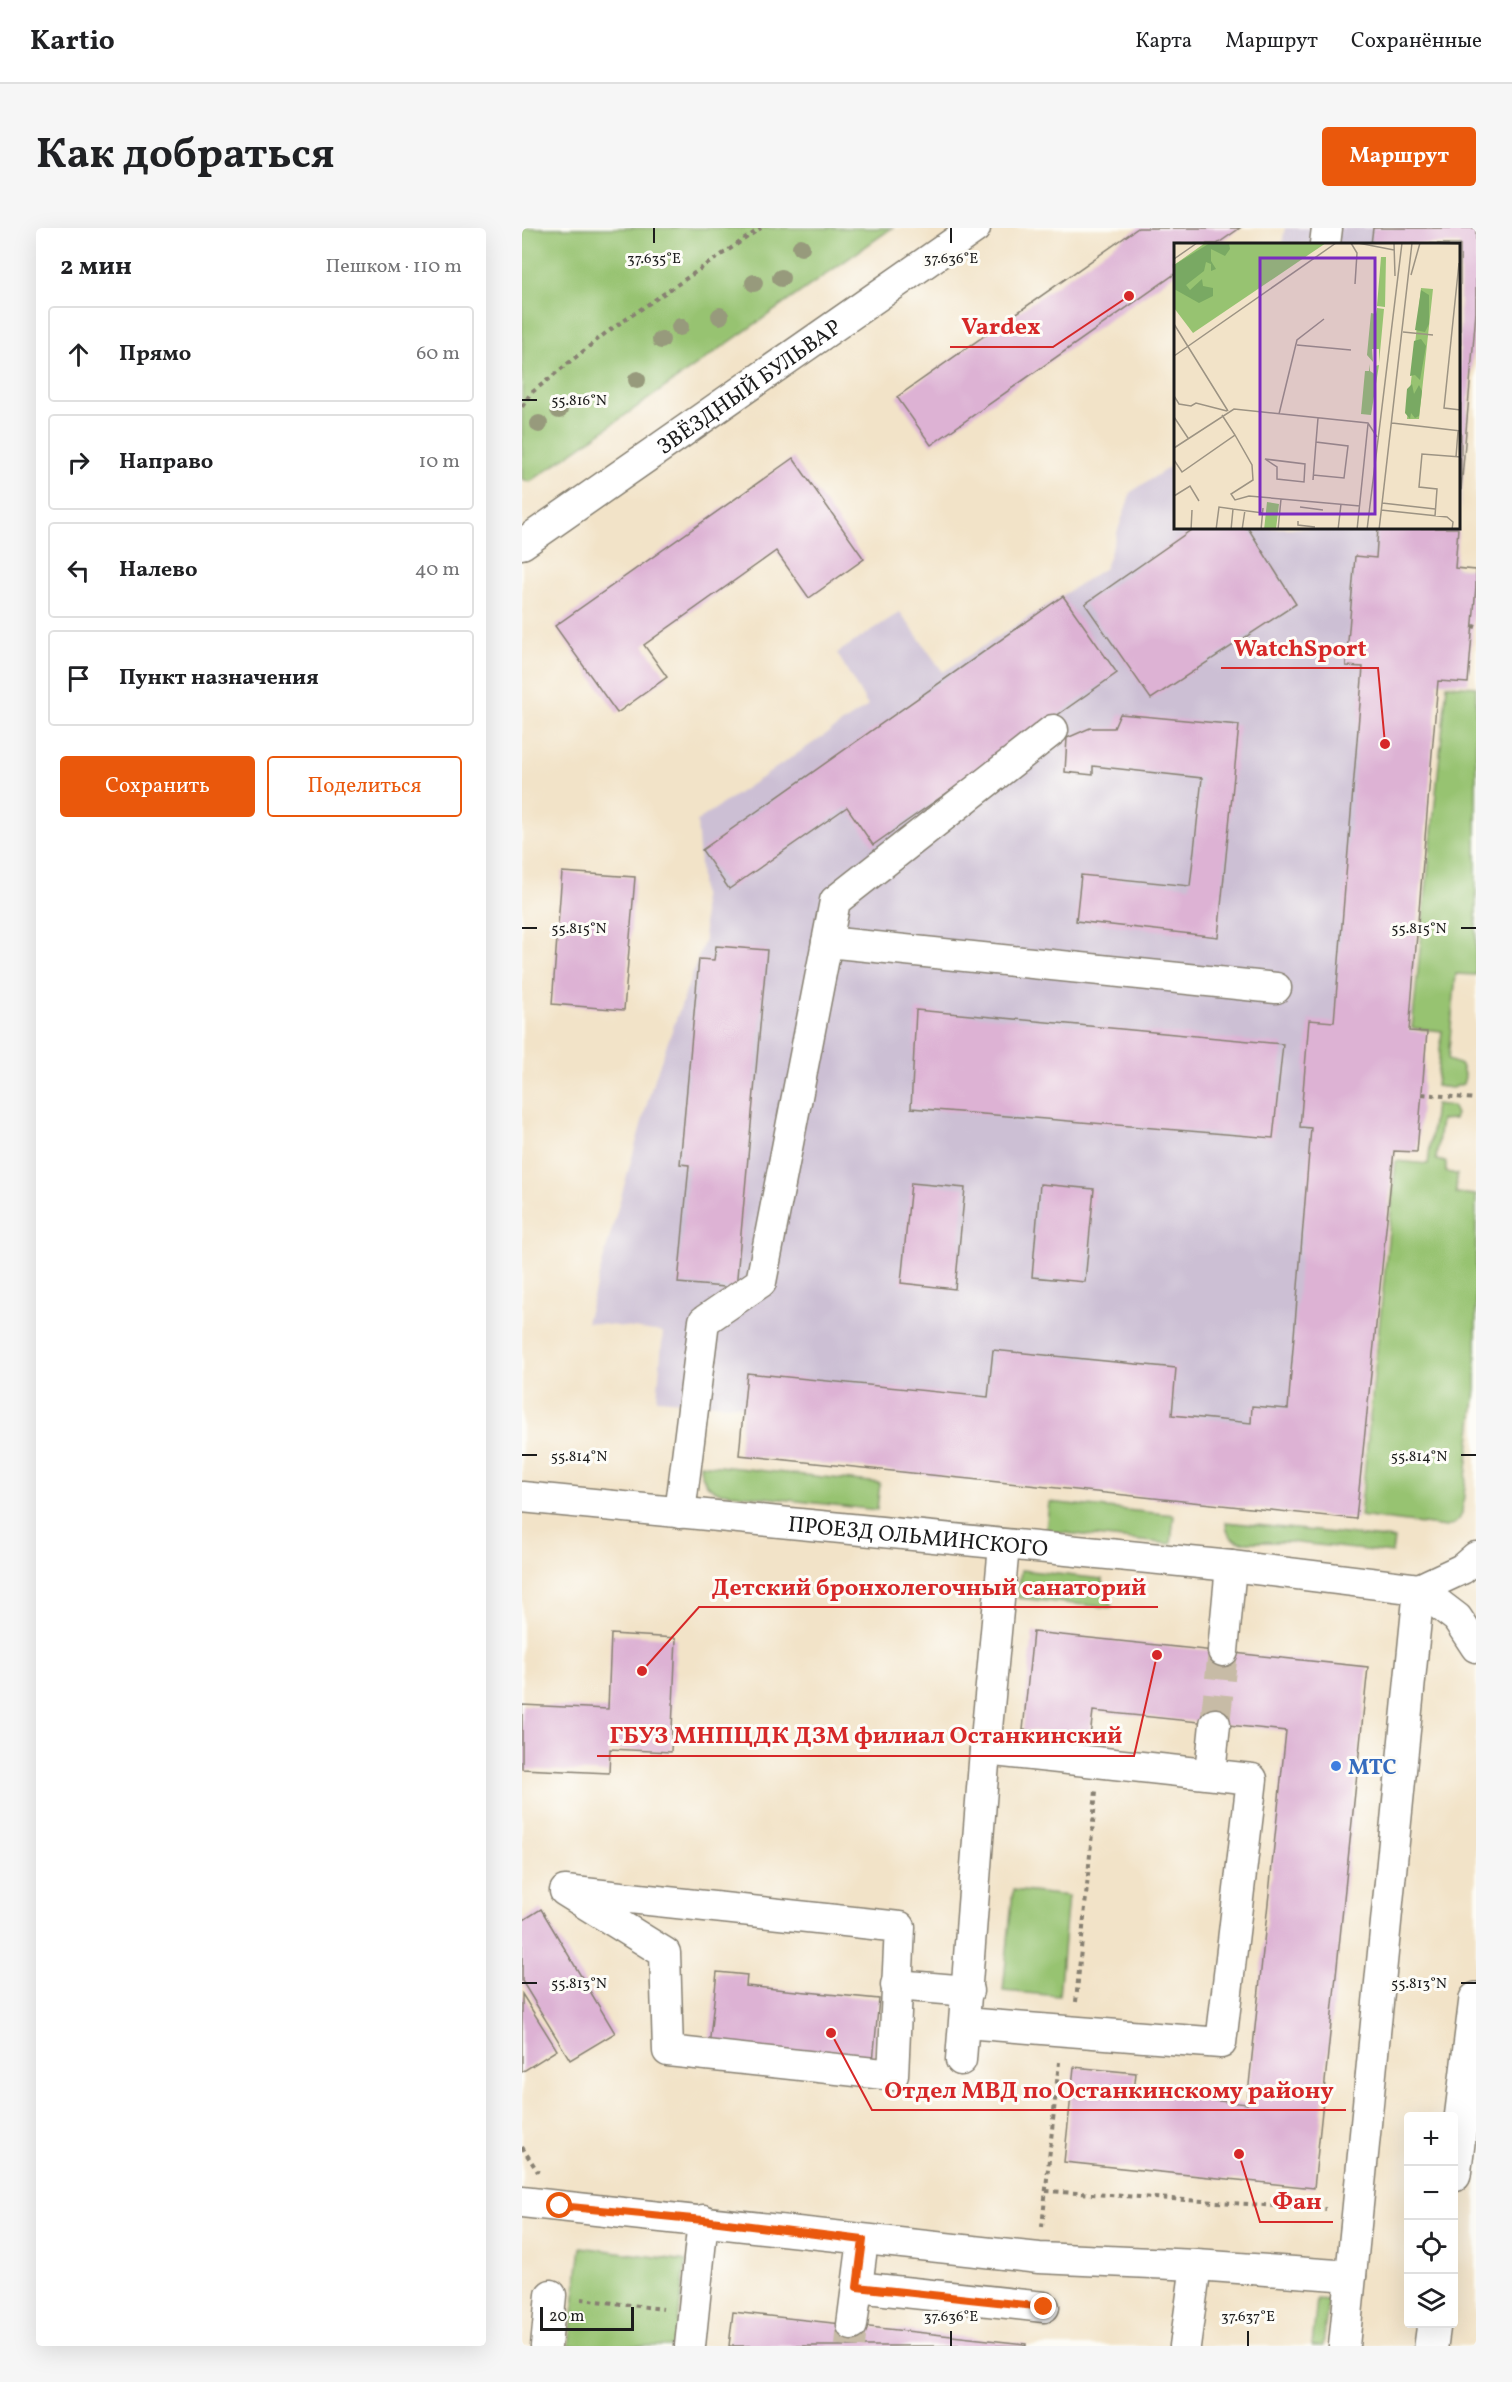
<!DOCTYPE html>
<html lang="ru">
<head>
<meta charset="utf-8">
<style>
  :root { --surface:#fff; --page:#f6f6f6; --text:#202124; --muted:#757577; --line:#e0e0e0; --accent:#ea580c }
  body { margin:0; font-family:Vollkorn,serif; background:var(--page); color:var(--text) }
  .controls { position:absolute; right:18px; bottom:18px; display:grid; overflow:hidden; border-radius:6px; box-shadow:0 6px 24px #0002 }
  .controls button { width:54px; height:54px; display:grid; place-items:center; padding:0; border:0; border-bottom:2px solid var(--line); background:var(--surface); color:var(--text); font:30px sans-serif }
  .scale { position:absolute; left:18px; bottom:15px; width:94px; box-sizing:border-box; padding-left:6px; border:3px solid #1c1c1c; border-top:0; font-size:16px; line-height:21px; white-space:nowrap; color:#1c1c1c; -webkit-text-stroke:4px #fdfcf7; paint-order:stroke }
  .stop { position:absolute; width:18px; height:18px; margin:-14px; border:4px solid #ea580c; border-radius:50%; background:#fff }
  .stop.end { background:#ea580c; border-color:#fff; box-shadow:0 2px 6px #0008 }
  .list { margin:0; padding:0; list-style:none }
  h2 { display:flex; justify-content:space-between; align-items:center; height:78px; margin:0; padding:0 24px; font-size:26px }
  h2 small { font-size:20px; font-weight:400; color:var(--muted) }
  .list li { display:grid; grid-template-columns:39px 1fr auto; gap:18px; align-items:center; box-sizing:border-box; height:96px; margin:0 12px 12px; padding:0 12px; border:2px solid var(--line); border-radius:6px }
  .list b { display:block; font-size:22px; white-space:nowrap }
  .list em { font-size:20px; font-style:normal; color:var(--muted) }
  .actions { display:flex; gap:12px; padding:18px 24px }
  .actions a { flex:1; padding:14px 0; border:2px solid var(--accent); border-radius:6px; text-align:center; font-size:21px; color:var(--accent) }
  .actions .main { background:var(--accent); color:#fff }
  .icon { flex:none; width:33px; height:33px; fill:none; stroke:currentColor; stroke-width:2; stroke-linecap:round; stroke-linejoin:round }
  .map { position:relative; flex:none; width:954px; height:2118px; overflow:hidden; border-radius:6px }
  header { display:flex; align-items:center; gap:36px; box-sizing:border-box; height:84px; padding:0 30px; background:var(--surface); border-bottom:2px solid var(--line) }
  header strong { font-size:28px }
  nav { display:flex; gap:33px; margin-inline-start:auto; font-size:21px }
  .intro { display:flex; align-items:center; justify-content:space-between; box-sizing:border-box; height:144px; padding:0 36px }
  h1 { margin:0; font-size:42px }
  .button { padding:15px 27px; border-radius:6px; background:var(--accent); color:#fff; font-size:21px; font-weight:700 }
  main { display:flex; gap:36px; padding:0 36px }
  aside { flex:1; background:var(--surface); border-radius:6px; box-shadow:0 6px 24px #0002 }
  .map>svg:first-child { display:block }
  .industrial { fill:#ccbfd4 }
  .green { fill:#97c371; stroke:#5a7046; stroke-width:1.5 }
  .building { fill:#ddb2d4 }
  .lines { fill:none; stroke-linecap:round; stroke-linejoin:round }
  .minor-tunnel { stroke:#c7bba6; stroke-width:30; stroke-dasharray:30 15; stroke-linecap:butt }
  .minor-casing { stroke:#878072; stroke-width:33 }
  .major-casing { stroke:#878072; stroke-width:36 }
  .path { stroke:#878072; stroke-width:4; stroke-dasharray:4.5 4.5; stroke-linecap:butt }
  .minor { stroke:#fff; stroke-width:30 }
  .major { stroke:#fff; stroke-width:33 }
  .tree { fill:#979a7c }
  .route { stroke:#ea580c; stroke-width:8 }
  .ticks { fill:none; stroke:#1c1c1c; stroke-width:2 }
  .shop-dot { fill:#3f7fe0; stroke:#fdfcf7; stroke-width:2 }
  .labels { text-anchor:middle; stroke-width:6; stroke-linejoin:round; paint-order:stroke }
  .street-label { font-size:22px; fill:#1c1c1c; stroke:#fdfcf7 }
  .shop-label { font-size:22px; font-weight:bold; fill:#366cbe; stroke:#fdfcf7; text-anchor:start }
  .inset-road { fill:none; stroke:#9c9383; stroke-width:1.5 }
  .view { fill:#7b2cbf; fill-opacity:0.15; stroke:#7b2cbf; stroke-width:3 }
  .inset-edge { fill:none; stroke:#1c1c1c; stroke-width:3 }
  .ticks-label { font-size:15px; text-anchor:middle; fill:#1c1c1c; stroke:#fdfcf7; stroke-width:6; stroke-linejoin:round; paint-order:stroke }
  .leader { fill:none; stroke:#d62828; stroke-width:2 }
  .callout-dot { fill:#d62828; stroke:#fdfcf7; stroke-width:2 }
  .callout-label { font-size:24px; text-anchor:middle; font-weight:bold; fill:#d62828; stroke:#fdfcf7; stroke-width:6; stroke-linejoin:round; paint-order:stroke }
</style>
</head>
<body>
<header>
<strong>Kartio</strong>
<nav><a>Карта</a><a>Маршрут</a><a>Сохранённые</a></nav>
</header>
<div class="intro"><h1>Как добраться</h1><a class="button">Маршрут</a></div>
<main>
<aside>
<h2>2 мин<small>Пешком · 110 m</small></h2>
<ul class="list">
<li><svg class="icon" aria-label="ahead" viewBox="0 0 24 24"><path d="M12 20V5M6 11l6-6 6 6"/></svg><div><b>Прямо</b></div><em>60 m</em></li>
<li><svg class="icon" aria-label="right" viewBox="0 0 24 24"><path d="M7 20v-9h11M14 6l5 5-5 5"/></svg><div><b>Направо</b></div><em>10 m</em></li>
<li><svg class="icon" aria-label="left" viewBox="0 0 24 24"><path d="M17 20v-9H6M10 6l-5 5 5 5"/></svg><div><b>Налево</b></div><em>40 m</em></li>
<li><svg class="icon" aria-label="arrive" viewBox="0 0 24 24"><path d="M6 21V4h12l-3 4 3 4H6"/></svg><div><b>Пункт назначения</b></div></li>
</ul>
<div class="actions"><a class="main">Сохранить</a><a>Поделиться</a></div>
</aside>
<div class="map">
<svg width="954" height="2118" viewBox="0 0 954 2118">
  <rect width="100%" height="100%" fill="#fdfcf7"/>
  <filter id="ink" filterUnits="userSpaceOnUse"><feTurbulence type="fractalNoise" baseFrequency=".0167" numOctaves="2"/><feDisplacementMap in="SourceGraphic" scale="12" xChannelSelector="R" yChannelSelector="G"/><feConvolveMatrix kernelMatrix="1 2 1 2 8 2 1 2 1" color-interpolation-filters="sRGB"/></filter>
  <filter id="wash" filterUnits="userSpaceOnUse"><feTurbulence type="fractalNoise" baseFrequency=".008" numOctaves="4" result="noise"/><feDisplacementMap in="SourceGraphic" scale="24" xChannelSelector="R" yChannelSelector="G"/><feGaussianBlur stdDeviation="1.35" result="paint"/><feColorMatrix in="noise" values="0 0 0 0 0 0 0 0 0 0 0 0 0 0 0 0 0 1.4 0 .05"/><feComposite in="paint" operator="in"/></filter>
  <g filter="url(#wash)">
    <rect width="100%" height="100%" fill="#f2e3c8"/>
    <g class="industrial">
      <path d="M763 0H954V84L938 283V16H760Z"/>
      <path d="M654 235V300H936L933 339 954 342 946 455 916 454 887 802 905 804 895 924 872 923 834 1291 217 1227 221 1178 135 1171 141 1104 64 1094 130 858 183 711 175 593 346 478 315 425 378 384 421 444 583 340 609 264Z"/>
    </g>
    <g class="green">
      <path d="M0 0H370L8 254 0 251Z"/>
      <path d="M925 457 954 459V747L934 746 926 832 939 837 943 849 941 856 930 860 914 858 920 803 890 800Z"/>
      <path d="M913 876 930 878 934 886 932 891 919 892 914 932 924 934V944L935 946 934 965 954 967V1161L940 1285C937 1294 933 1296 924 1299L838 1288 874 933 906 936Z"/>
      <path d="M178 1236 358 1255 355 1282 196 1264C185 1260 178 1248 178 1236Z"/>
      <path d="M527 1274 652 1287 649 1316 524 1303Z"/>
      <path d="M704 1294 872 1311 870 1325 767 1314H719C708 1311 704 1305 704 1294Z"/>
      <path d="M499 1342 580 1351 590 1380 496 1370Z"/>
      <path d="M491 1662 546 1668 537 1768 481 1763Z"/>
      <path d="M59 2019 164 2033 153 2118H47Z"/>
      <path d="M795 2071 806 2072 801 2118H790Z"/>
    </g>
    <g id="blocks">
      <g class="building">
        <path d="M616 0H718L695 16H654V45L409 217 375 169Z"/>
        <path d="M851 0H954V84L939 263 938 16H849Z"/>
        <path d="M271 230 342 331 287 370 254 323 122 417 145 449 95 485 33 398Z"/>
        <path d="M672 300H726L774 376 629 471 563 376Z"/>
        <path d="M856 300H936L933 340 954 342V358L946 455 916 453 887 803 905 804 895 924 872 923 834 1291 217 1227 225 1145 466 1169 471 1122 654 1140 650 1187 729 1195 730 1178 766 1181 789 900 778 899 787 792 812 794 841 439 824 438 833 328 854 330Z"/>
        <path d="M541 368 595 445 351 617 325 579 207 661 180 622Z"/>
        <path d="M598 486 717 497 696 709 554 693 559 647 668 658 680 550 571 538V547L543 544 545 510 568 500H592Z"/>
        <path d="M40 644 113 649 102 782 30 776Z"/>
        <path d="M194 718 245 722 214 1060 156 1055 167 937 158 936 177 731 192 732Z"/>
        <path d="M394 782 761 816 751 910 389 880Z"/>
        <path d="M389 955 443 960 433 1061 379 1055Z"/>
        <path d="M518 956 572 961 563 1054 510 1049Z"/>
        <path d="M511 1404 846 1439 792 1960 542 1934 552 1839 614 1845 612 1864 725 1876 764 1503 571 1483 568 1509 501 1502Z"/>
        <path d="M89 1406 154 1410 149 1524 88 1521 87 1545 0 1541V1477L86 1481Z"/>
        <path d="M19 1681 93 1805 48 1832 0 1753V1693Z"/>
        <path d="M195 1744 225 1747 224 1758 357 1771 351 1834 187 1819Z"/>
        <path d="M0 1766 35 1822 0 1844Z"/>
        <path d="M211 2084 504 2116V2118H207Z"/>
      </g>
    </g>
  </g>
  <g filter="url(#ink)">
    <use href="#blocks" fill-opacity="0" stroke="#878072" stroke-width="1.5"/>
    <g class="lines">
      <g class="minor-tunnel">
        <path d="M693 1496 701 1423"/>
        <path d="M328 2118 330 2097"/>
      </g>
      <g class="minor-casing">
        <g id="minor">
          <path d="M803 16 805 0"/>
          <path id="s1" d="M0 316 453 0"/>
          <path d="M305 714 754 760"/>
          <path id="s2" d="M0 1269 709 1338 897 1361 935 1390 954 1419"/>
          <path d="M158 1285 182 1093 239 1054 313 673 531 502"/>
          <path d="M897 1361 940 1341 954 1329"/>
          <path d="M701 1423 709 1338"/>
          <path d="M688 1545 693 1496"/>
          <path d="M43 1663 378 1699 371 1847 146 1823 143 1725Z"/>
          <path d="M374 1757 446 1763"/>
          <path d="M443 1795 699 1815 730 1551 463 1522 482 1318"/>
          <path d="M439 1832 463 1522"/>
          <path d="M0 1974 517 2030 674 2037 829 2048"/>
          <path d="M335 2059 522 2079"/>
          <path d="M330 2097 341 2012"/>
          <path d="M24 2118 29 2067"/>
          <path d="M168 2118 181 1992"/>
          <path d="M663 2118 674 2037"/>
          <path d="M822 2118 897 1361"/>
        </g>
      </g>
      <g class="major-casing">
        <g id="major">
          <path d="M932 1947 954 1771"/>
          <path d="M909 2118 912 2096"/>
        </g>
      </g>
      <g class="path">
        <path d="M0 179 8 166 85 104 239 0"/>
        <path d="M951 398 954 399"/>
        <path d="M900 866 954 871"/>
        <path d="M554 1774 574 1563"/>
        <path d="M0 1919 16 1944"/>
        <path d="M524 1963 804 1981"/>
        <path d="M520 1999 537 1834"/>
        <path d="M59 2071 141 2081"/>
      </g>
      <use href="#minor" class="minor"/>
      <use href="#major" class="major"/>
    </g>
    <g class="tree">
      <circle cx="279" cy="19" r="9"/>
      <circle cx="259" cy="50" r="9"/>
      <circle cx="232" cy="55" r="9"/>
      <circle cx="198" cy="88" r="9"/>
      <circle cx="158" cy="99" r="9"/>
      <circle cx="139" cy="112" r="9"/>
      <circle cx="115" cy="152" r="9"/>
      <circle cx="37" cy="182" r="9"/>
      <circle cx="17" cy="196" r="9"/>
    </g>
  </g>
  <g class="lines" filter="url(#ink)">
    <path class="route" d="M38 1978 181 1992 341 2012 335 2059 522 2079"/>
  </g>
  <path class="ticks" d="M132 0V15M429 0V15M0 172H15M0 700H15M939 700H954M0 1227H15M939 1227H954M0 1755H15M939 1755H954M429 2103V2118M726 2103V2118"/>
  <circle class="shop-dot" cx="814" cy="1538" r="6"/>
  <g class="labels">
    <g class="street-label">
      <text dy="8" stroke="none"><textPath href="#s1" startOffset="276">ЗВЁЗДНЫЙ БУЛЬВАР</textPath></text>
      <text dy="8" stroke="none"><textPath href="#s2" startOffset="398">ПРОЕЗД ОЛЬМИНСКОГО</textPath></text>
    </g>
    <g class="shop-label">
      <text x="826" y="1546">МТС</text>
    </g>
  </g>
  <g transform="translate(652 15)">
    <rect width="286" height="286" fill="#f2e3c8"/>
    <path d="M31 0H152L19 90 0 65V22ZM207 14H212L211 64 203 63ZM247 45 259 46 245 176H233ZM203 65 210 66 205 120V106H198L199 119 193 112 197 70 202 71ZM196 121V128L202 132 201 123 205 122 197 172 187 171 191 128H195ZM93 259 105 261 102 286 90 287Z" fill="#97c371"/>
    <path d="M36 0H55L56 6 51 13 37 6V18L42 26 37 28V21L32 19 30 28 12 42 16 47 28 36 29 43 39 45V53L25 60 0 46V22ZM247 47 255 52V81L251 89 241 87ZM247 96 252 103 246 137 241 132 236 133 240 98ZM238 141 240 151 245 142 248 148 245 173 241 175 237 170 236 176 231 170 233 146Z" fill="#79a963"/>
    <path class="inset-road" d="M177 0 183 10 181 41M184 0 220 7M220 0 221 33M257 0 287 1M0 16 23 0M285 20 270 165 287 167M237 32 246 0M0 81 54 168M229 89 259 92M123 102 177 107M0 113 162 0M0 153 5 161 17 163 22 160 53 168M105 171 123 97 150 76M0 174 14 195M218 180 287 188M61 192 78 222 79 237 57 251 61 257 75 253 186 263M0 205 60 166 194 180 203 194M282 214 284 188M91 216 131 221 130 239 103 236V224ZM0 217 8 229 61 192 48 172M139 232 170 235 174 203 142 199 144 175M139 237 142 199M0 253 16 243 25 258M208 260 261 266M126 264 149 267M207 267 273 274 279 279 278 287M261 273 263 246 245 244 248 211 287 214M124 278V282L141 284M17 287 18 267M42 287 45 264 59 266M57 287 59 266 89 270M68 287 71 267M87 287 89 265M104 287 107 256M164 287 167 261M183 287 194 181M193 287 228 0M205 287 238 0"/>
    <path class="view" d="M86 15H201V271H86Z"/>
    <rect width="286" height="286" class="inset-edge"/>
  </g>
  <g class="ticks-label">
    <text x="132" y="35">37.635°E</text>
    <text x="429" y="35">37.636°E</text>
    <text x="57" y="177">55.816°N</text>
    <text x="57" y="705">55.815°N</text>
    <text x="897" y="705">55.815°N</text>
    <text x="57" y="1233">55.814°N</text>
    <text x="897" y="1233">55.814°N</text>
    <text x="57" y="1760">55.813°N</text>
    <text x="897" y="1760">55.813°N</text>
    <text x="429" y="2093">37.636°E</text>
    <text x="726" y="2093">37.637°E</text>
  </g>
  <path class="leader" d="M607 68L531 119H428M863 516L856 440H699M120 1443L177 1379H636M635 1427L612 1528H75M309 1805L350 1882H824M717 1926L738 1994H811"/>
  <g class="callout-dot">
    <circle cx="607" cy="68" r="6"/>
    <circle cx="863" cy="516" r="6"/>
    <circle cx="120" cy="1443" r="6"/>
    <circle cx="635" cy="1427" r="6"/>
    <circle cx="309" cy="1805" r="6"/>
    <circle cx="717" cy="1926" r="6"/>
  </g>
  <g class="callout-label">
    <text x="479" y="106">Vardex</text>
    <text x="778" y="428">WatchSport</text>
    <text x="407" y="1367">Детский бронхолегочный санаторий</text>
    <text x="344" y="1515">ГБУЗ МНПЦДК ДЗМ филиал Останкинский</text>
    <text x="587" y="1870">Отдел МВД по Останкинскому району</text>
    <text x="775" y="1981">Фан</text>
  </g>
</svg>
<div class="controls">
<button>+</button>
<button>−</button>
<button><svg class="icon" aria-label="locate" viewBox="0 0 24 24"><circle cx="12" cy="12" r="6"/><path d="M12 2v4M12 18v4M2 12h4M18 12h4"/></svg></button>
<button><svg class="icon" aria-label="layers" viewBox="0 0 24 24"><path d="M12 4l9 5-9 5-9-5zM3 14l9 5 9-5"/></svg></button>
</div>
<div class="scale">20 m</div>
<div class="stop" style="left:38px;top:1978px"></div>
<div class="stop end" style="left:522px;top:2079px"></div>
</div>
</main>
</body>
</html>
